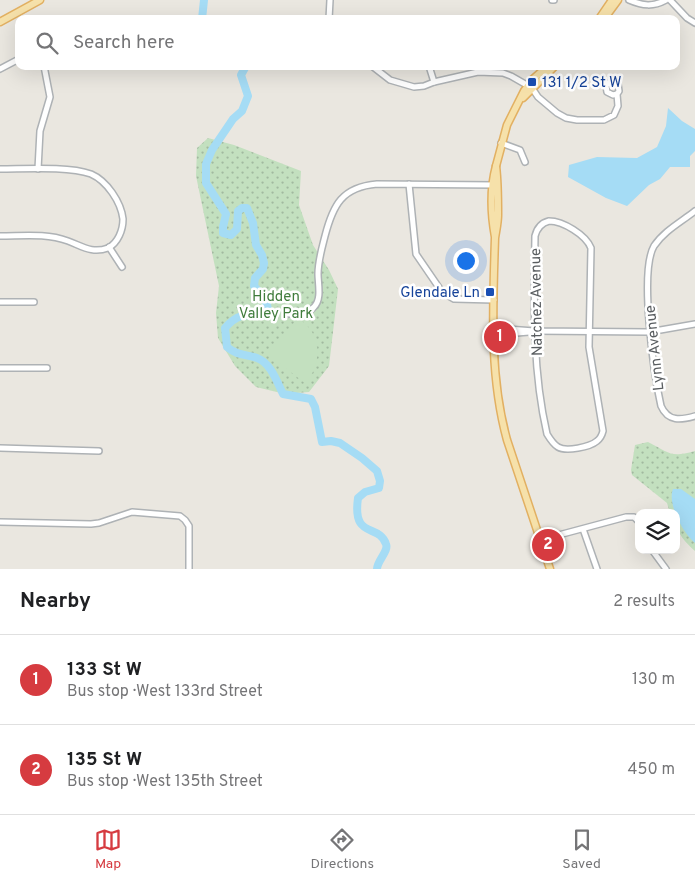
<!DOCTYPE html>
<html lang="en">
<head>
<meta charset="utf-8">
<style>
  :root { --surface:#fff; --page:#f6f6f6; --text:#202124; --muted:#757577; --line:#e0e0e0; --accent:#d63b40 }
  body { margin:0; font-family:Overpass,sans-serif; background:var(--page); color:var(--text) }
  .controls { position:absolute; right:15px; bottom:15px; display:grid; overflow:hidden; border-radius:10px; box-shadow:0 5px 20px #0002 }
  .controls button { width:45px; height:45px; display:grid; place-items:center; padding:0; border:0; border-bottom:1px solid var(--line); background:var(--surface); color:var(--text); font:25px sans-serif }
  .you { position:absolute; left:465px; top:260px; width:18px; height:18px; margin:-12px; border:4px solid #fff; border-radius:50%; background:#1a73e8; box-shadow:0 0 0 8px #1a73e833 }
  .badge { display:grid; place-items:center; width:32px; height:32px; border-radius:50%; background:var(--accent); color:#fff; font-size:16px; font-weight:700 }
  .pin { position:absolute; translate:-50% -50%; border:2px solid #fff; box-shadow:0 1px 5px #0006 }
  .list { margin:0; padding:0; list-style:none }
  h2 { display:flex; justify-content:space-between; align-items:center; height:65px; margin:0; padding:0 20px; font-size:21px }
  h2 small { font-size:16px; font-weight:400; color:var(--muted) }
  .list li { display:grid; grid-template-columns:32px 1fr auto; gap:15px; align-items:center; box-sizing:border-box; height:90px; padding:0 20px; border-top:1px solid var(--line) }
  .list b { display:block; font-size:19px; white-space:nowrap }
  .list p { margin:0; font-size:16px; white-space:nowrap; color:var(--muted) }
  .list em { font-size:16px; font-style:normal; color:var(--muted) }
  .icon { flex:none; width:28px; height:28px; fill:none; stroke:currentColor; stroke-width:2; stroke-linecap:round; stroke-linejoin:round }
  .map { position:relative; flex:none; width:695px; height:569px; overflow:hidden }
  .search { position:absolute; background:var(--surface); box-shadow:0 5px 20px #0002; left:15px; right:15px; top:15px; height:55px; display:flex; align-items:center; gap:12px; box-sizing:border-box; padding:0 18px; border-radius:10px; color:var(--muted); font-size:19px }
  .sheet { height:245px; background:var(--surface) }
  nav { display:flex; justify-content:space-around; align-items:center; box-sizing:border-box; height:70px; border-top:1px solid var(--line); background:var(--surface); font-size:14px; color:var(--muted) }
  nav a { display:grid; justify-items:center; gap:2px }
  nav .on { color:var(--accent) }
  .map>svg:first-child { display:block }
  .grass { fill:url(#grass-dots) }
  .pitch { fill:#c3e0bf }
  .water { fill:#a5dcf5 }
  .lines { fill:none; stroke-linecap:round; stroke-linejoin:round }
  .river { stroke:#a5dcf5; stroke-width:8 }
  .minor-casing { stroke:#aeb2b5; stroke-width:8 }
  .major-casing { stroke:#e2b062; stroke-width:9 }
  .minor { stroke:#fff; stroke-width:5 }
  .major { stroke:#f6e1aa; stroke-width:6 }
  .transit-dot { fill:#1a4fb4; stroke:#fff; stroke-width:2 }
  .labels { text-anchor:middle; stroke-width:5; stroke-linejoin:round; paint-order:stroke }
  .transit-label { font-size:15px; fill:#164399; stroke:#fff; text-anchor:start }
  .park-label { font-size:15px; fill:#407c3c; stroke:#fff }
  .street-label { font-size:15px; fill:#595d60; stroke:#fff }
</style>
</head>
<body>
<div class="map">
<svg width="695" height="569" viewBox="0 0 695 569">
  <defs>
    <pattern id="grass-dots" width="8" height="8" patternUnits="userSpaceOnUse" patternTransform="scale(1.25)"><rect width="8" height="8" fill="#c3e0bf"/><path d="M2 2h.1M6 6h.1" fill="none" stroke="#a1b99f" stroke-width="1.8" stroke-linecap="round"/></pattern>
  </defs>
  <rect width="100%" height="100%" fill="#eae7e0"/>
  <g class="grass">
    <path d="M208 138 234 145 301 171 299 205 313 245 329 270 338 289 329 366 309 392 285 394 256 387 235 366 218 338 216 313 219 286 196 176 197 148Z"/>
    <path d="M648 442C670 453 670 458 695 451V551C681 538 676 532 676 513H670L667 503 632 475 631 470 635 445Z"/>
  </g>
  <path class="pitch" d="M298 318C323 334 322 362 306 384L270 356 269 350 279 341Z"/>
  <g class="water">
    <path d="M668 108 682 121 695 129V151L690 156V167H670L660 179 649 185 627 206 606 198 568 177 569 165 597 157 637 158 657 147 666 126Z"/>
    <path d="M673 489H681L695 499V543C683 533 667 504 673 489Z"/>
  </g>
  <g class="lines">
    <g class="river">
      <path d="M202 19 204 0"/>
      <path d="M246 66 241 75 248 96 242 111 233 119 212 150 206 164V183L226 214 223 227V233L231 235 237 229 238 211 242 208H247L253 223 256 245 262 255 264 263 263 269 255 278 254 286C261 294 269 302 268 313 255 322 245 305 225 328L227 347C238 356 245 354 257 358 271 363 277 382 283 394L311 399 315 407 322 442 331 441 340 443 362 458 377 471 380 481 379 488 365 492 358 498C352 540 379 523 386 544 389 551 377 561 377 569"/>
    </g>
    <g class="minor-casing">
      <g id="minor">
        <path d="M552 0H554"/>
        <path d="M629 0C643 6 653 7 666 0"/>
        <path d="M670 0 687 18 695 23"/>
        <path d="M329 19 330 0"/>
        <path d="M372 66 390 80 414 87 424 86 434 82 478 72 503 73 511 76 532 88 538 97 557 113 566 118 577 120H604L614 115 618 106 617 94 619 91 618 84 614 81 608 83 606 86 607 92 613 95 617 94"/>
        <path d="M429 66 434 82"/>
        <path d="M0 69 19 59"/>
        <path d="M501 143 520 150 525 162"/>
        <path d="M0 169C25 169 68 166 91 174 107 181 121 202 123 219 123 230 118 243 108 248 92 254 82 246 68 241 46 233 23 236 0 236"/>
        <path d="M38 169 40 131 50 97 44 66"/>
        <path d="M409 184 416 254 442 292 454 299 494 300"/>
        <path d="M695 211C681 222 664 231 654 246 639 272 654 375 661 406 668 422 681 420 695 416"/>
        <path d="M549 221C563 221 586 235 591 248L589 347 603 431C602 435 601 438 597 441 590 447 566 452 558 447 553 444 550 439 547 434 532 369 534 303 535 236 537 228 541 223 549 221Z"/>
        <path d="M109 247 122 267"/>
        <path d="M0 302H34"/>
        <path d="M289 314C298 313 308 314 314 307 322 299 318 284 318 274 318 261 322 248 325 236 333 205 342 187 377 184L495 185"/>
        <path d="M494 328 534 331 649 332 695 324"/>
        <path d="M494 335 529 332"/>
        <path d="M0 368H47"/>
        <path d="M0 448 99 451"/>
        <path d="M0 522 91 524 99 523 132 512 180 516 185 520 189 526V569"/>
        <path d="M583 529 597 569"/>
        <path d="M540 540 626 517H634L639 522"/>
        <path d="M652 550 666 569"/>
      </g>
    </g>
    <g class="major-casing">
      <g id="major">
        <path d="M599 19 612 0"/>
        <path d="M604 19 618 0"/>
        <path d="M0 22 40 0"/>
        <path d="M523 98 555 66"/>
        <path d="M496 166 507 125 524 91 533 79 548 66"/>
        <path d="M495 237C491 215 490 188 496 166 498 182 498 199 498 215 498 223 496 231 495 238 493 305 489 375 507 440L550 569"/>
      </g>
    </g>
    <use href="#minor" class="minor"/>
    <use href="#major" class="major"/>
  </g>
  <g class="transit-dot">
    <rect x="527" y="77" width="10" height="10" rx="2.5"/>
    <rect x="485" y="287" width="10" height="10" rx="2.5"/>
  </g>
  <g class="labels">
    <g class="transit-label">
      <text x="542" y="87">131 1/2 St W</text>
      <text x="480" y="297" text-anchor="end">Glendale Ln</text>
    </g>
    <g class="park-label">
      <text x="276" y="301">Hidden<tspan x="276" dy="17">Valley Park</tspan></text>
    </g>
    <g class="street-label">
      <text transform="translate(536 302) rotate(-91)" y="5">Natchez Avenue</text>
      <text transform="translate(654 348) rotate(-96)" y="5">Lynn Avenue</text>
    </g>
  </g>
</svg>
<div class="controls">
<button><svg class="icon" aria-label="layers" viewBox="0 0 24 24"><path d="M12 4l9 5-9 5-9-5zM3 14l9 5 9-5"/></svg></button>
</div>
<div class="you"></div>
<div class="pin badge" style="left:500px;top:337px">1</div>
<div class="pin badge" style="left:548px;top:545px">2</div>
<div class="search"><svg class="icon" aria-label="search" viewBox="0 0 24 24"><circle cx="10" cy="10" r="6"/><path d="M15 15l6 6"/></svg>Search here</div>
</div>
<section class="sheet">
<h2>Nearby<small>2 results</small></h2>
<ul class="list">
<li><span class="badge">1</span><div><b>133 St W</b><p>Bus stop · West 133rd Street</p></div><em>130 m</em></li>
<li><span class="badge">2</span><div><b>135 St W</b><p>Bus stop · West 135th Street</p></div><em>450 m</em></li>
</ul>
</section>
<nav>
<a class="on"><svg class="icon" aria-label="map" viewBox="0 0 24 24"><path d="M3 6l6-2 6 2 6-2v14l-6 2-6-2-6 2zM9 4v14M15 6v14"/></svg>Map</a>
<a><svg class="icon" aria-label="directions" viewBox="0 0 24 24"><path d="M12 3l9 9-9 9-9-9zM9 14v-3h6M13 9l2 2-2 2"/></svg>Directions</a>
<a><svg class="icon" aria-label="saved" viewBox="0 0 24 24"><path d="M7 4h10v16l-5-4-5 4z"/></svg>Saved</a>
</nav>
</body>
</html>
